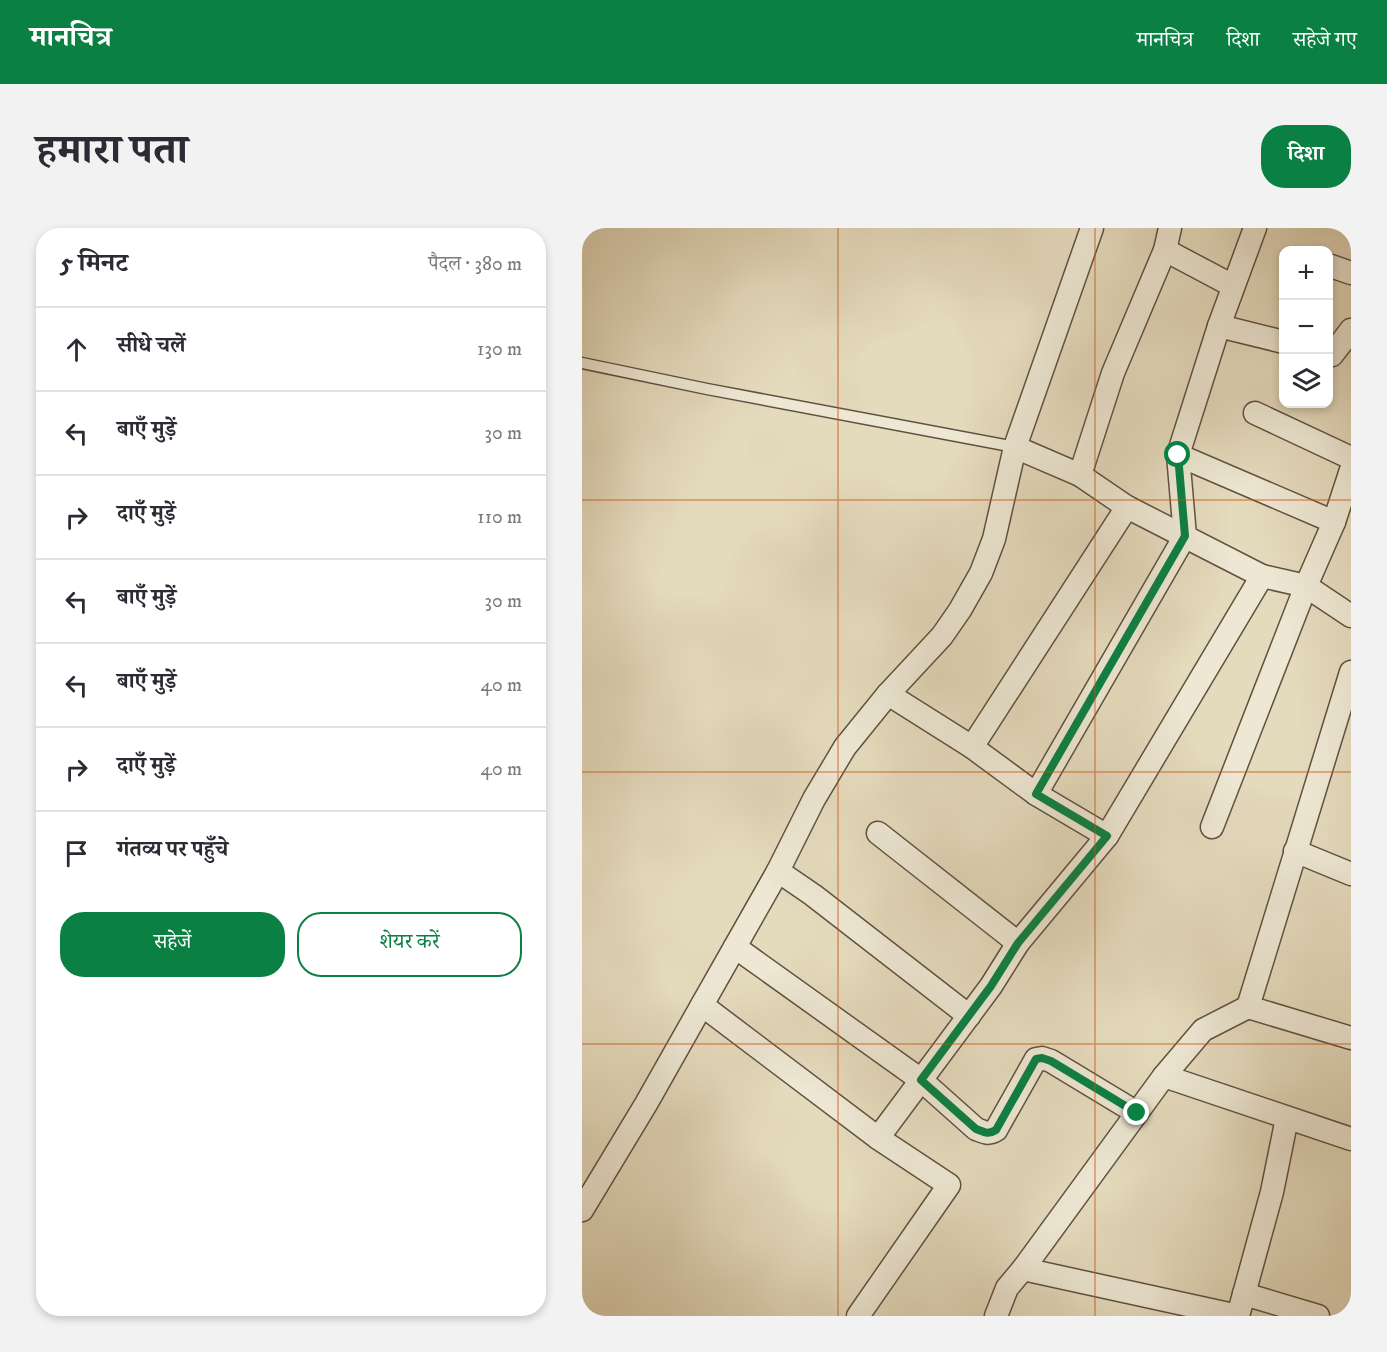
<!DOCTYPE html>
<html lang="hi">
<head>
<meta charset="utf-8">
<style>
  :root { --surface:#fff; --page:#f2f2f3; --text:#2b2b33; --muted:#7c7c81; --line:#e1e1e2; --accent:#0b8043 }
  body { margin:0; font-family:"IM FELL DW Pica","Noto Serif Devanagari",serif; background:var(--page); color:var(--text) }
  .controls { position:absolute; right:18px; top:18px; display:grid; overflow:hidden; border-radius:12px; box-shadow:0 3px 9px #0003 }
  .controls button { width:54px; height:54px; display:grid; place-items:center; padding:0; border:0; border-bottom:2px solid var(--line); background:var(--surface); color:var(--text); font:30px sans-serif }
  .stop { position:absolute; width:18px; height:18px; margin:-14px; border:4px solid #0b8043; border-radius:50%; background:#fff }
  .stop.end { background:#0b8043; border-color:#fff; box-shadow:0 2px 6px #0008 }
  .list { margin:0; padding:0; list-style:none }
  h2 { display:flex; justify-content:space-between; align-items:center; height:78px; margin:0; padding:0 24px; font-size:26px }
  h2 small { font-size:20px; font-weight:400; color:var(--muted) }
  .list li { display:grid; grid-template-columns:39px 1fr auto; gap:18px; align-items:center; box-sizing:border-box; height:84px; padding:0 24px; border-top:2px solid var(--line) }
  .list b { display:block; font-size:22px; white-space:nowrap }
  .list em { font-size:20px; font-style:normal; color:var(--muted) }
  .actions { display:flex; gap:12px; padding:18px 24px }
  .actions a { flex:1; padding:14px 0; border:2px solid var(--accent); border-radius:24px; text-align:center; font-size:21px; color:var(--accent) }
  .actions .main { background:var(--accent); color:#fff }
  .icon { flex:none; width:33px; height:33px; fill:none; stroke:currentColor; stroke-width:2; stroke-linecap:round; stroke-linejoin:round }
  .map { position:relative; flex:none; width:769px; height:1088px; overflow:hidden; border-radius:24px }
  header { display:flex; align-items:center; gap:36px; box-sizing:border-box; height:84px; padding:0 30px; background:var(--accent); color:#fff }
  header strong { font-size:28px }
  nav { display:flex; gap:33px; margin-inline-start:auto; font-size:21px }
  .intro { display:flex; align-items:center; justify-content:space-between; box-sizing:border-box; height:144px; padding:0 36px }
  h1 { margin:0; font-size:42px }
  .button { padding:15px 27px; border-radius:24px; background:var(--accent); color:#fff; font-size:21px; font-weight:700 }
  main { display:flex; gap:36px; padding:0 36px }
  aside { flex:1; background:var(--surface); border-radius:24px; box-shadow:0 3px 9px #0003 }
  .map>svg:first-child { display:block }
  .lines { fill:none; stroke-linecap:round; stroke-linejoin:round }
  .lane-casing { stroke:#605141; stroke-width:13 }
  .street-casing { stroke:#605141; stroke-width:25 }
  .lane { stroke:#ede7d3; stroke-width:10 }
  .street { stroke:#ede7d3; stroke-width:22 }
  .route { stroke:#0b8043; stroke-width:8 }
  .grid { fill:none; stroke:#cd510e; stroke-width:1.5; stroke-opacity:0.55 }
</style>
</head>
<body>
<header>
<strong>मानचित्र</strong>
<nav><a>मानचित्र</a><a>दिशा</a><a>सहेजे गए</a></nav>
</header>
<div class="intro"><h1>हमारा पता</h1><a class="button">दिशा</a></div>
<main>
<aside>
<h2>5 मिनट<small>पैदल · 380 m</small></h2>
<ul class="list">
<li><svg class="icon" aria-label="ahead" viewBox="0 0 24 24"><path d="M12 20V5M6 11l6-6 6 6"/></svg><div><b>सीधे चलें</b></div><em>130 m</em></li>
<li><svg class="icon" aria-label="left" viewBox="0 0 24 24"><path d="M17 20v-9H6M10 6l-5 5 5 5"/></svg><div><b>बाएँ मुड़ें</b></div><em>30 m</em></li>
<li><svg class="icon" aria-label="right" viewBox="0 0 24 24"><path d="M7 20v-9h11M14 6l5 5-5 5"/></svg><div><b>दाएँ मुड़ें</b></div><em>110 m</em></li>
<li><svg class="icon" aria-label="left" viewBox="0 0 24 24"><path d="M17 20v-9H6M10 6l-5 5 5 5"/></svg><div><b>बाएँ मुड़ें</b></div><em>30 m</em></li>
<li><svg class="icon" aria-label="left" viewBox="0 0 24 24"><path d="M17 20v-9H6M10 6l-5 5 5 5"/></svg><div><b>बाएँ मुड़ें</b></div><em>40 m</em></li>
<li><svg class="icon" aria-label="right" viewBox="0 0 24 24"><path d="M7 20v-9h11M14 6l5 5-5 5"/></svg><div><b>दाएँ मुड़ें</b></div><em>40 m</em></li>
<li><svg class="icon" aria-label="arrive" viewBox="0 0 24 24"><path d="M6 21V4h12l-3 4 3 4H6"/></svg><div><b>गंतव्य पर पहुँचे</b></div></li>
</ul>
<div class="actions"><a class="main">सहेजें</a><a>शेयर करें</a></div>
</aside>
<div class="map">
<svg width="769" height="1088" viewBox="0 0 769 1088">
  <rect width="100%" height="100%" fill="#e4dabc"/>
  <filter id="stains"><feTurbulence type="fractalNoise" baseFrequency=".00333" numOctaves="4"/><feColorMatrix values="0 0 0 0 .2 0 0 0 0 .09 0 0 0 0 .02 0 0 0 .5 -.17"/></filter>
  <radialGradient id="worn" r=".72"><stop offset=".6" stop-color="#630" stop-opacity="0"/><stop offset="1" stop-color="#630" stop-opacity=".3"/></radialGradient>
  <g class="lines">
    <g class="lane-casing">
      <path id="lane" d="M0 135 125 161 433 219"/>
    </g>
    <g class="street-casing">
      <g id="street">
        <path d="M583 22 651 58"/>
        <path d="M746 37 769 45"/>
        <path d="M637 98 702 114"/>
        <path d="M750 127 769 102"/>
        <path d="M673 185 769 230"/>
        <path d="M433 219 498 247 545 279 680 348 724 358 769 388"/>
        <path d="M596 227 752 294"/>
        <path d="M498 247 531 145 583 22 588 0"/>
        <path d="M769 444 666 779 769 810"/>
        <path d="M306 466 390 519 454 566 525 608"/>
        <path d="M390 519 545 279"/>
        <path d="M454 566 603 308 596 227 637 98 673 0"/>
        <path d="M630 599 724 358 752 294 769 242"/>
        <path d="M296 605 436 715"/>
        <path d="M713 623 769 646"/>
        <path d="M196 643 231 667 387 788"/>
        <path d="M153 719 339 852 394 901C402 904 406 907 414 902L454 831 460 830 469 833 555 885"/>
        <path d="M120 777 296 910 367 957 276 1088"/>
        <path d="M582 848 769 911"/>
        <path d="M296 910 409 758 436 715 525 608 680 348"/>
        <path d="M0 982 64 876 120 777 196 643 232 571 263 519 306 466 360 408 378 382 399 345 412 311 433 219 510 0"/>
        <path d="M441 1041 656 1088"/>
        <path d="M662 1066 736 1088"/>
        <path d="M414 1088 425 1060 441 1041 582 848 621 802 666 779"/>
        <path d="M656 1088 690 964 705 890"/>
      </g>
    </g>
    <use href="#lane" class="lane"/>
    <use href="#street" class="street"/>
  </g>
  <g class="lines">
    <path class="route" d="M555 885 469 833 460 830 454 831 414 902C406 907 402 904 394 901L339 852 409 758 436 715 525 608 454 566 603 308 596 227"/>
  </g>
  <path class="grid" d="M256 0V1088M513 0V1088M0 272H769M0 544H769M0 816H769"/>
  <rect width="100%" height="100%" filter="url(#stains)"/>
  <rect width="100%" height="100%" fill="url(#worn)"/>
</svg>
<div class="controls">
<button>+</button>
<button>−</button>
<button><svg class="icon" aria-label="layers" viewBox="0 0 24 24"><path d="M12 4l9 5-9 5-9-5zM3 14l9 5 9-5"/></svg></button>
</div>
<div class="stop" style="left:596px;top:227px"></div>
<div class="stop end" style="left:555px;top:885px"></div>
</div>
</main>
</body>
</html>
